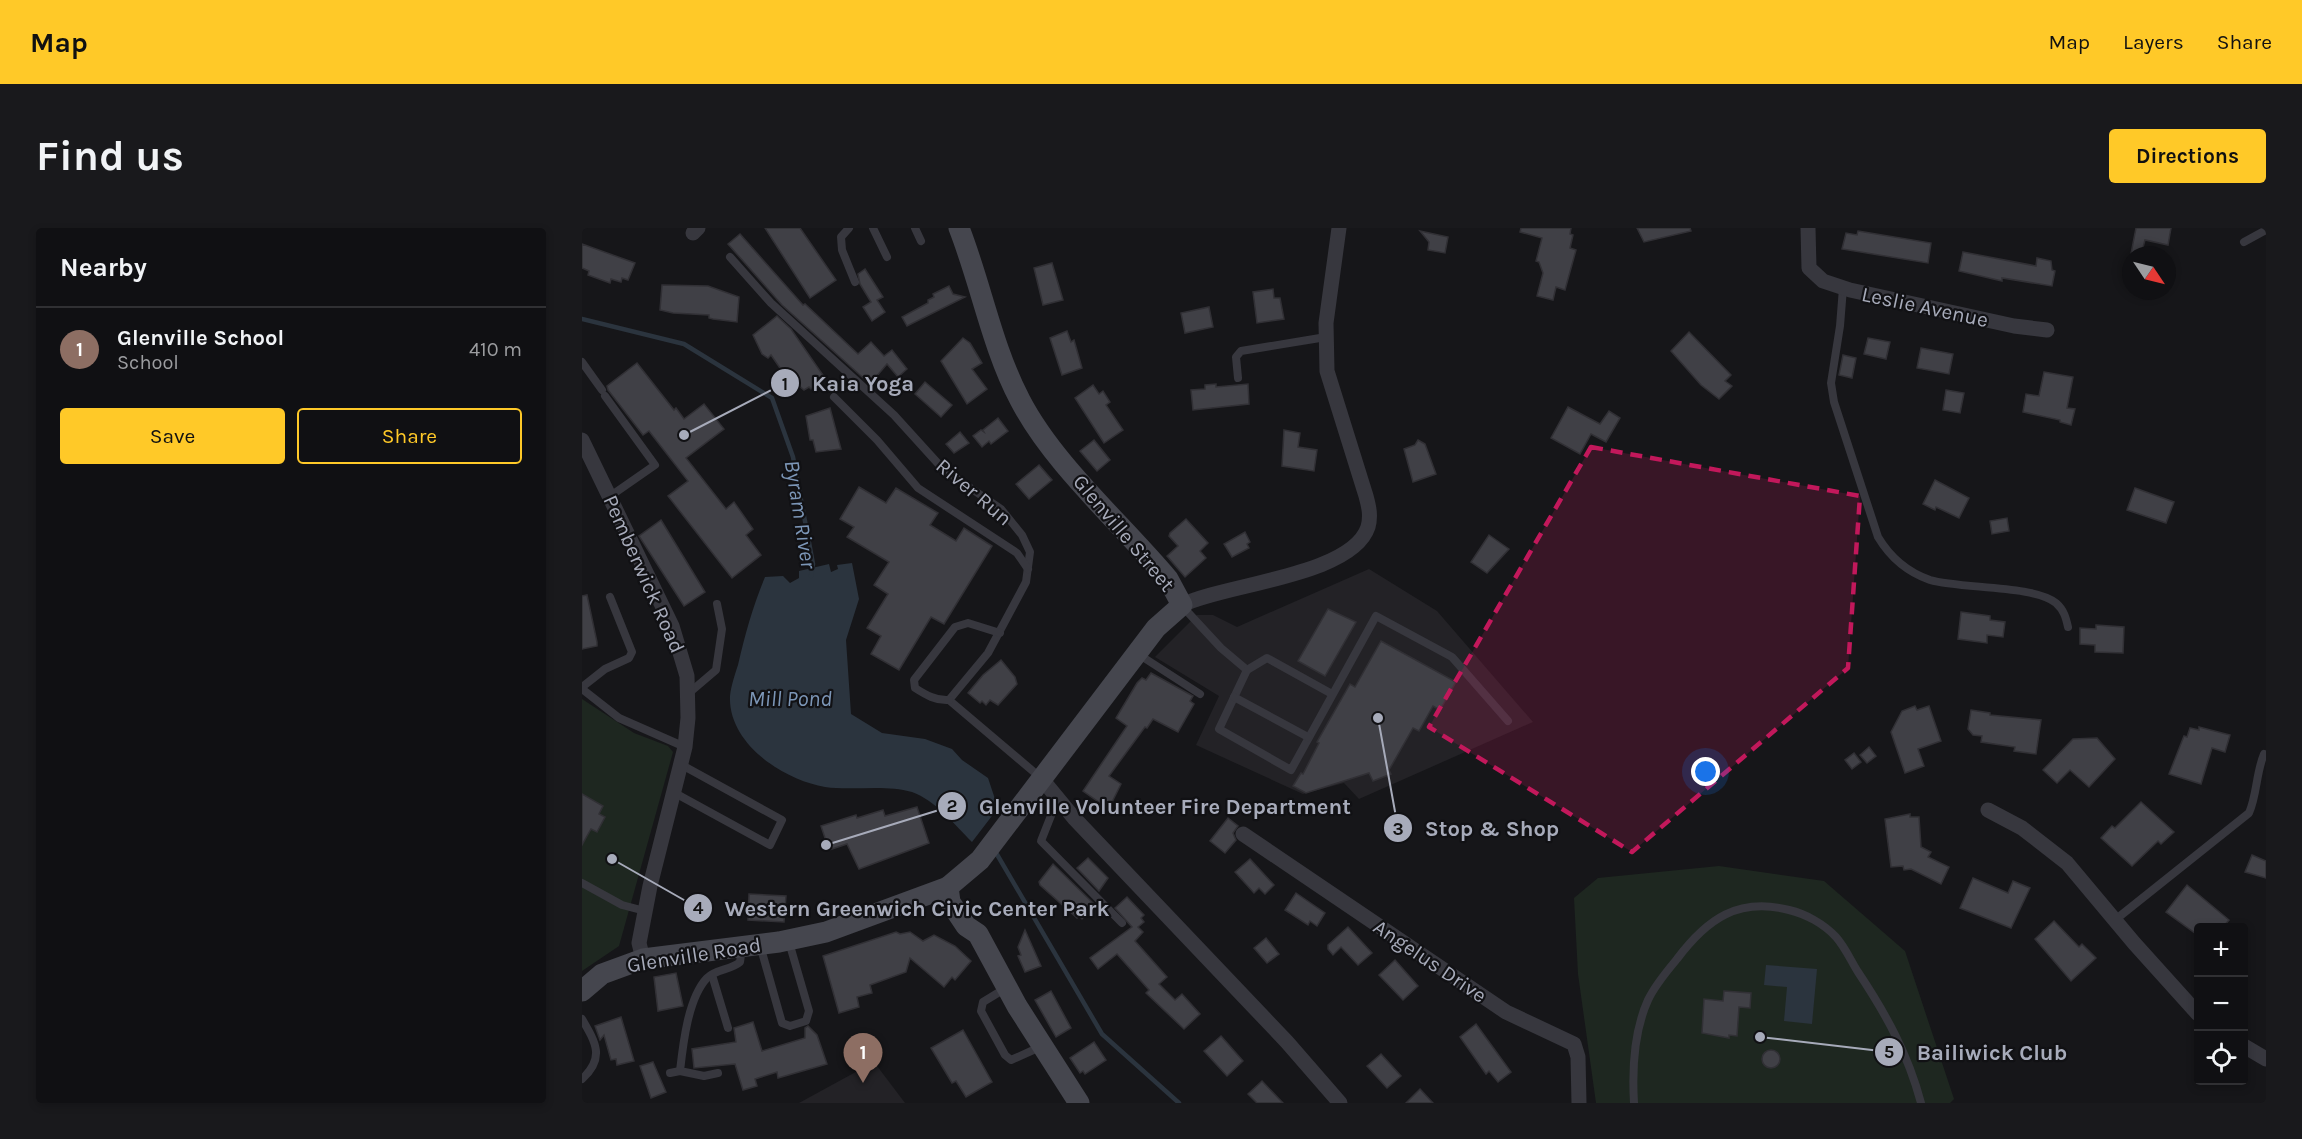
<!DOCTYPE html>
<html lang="en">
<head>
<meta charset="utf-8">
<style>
  :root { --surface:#101013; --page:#19191c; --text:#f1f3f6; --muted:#9c9da0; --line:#303033; --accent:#ffc928 }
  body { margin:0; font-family:Karla,sans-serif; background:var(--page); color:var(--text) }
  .controls { position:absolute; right:18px; bottom:18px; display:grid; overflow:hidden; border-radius:6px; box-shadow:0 3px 9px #0003 }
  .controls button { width:54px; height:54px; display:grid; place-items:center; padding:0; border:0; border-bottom:2px solid var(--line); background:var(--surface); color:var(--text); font:30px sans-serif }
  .compass { position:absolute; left:1540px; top:18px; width:54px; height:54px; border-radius:50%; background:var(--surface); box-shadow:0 3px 9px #0003; rotate:125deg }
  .you { position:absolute; left:1124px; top:544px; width:21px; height:21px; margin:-15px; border:4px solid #fff; border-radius:50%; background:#1a73e8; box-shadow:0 0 0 9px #1a73e833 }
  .badge { display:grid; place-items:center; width:39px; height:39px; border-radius:50%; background:var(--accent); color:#fff; font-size:20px; font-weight:700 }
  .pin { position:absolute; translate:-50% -50px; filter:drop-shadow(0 2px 3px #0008) }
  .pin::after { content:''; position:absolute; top:32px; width:21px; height:18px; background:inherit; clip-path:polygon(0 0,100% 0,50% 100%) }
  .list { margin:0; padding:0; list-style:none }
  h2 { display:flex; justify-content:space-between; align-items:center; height:78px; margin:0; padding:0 24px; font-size:26px }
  h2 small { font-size:20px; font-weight:400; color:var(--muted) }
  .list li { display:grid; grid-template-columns:39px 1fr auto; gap:18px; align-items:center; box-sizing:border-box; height:84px; padding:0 24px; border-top:2px solid var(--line) }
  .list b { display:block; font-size:22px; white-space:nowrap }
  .list p { margin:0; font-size:20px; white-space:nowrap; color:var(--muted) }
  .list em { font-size:20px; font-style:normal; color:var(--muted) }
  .actions { display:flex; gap:12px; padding:18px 24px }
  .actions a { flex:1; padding:14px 0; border:2px solid var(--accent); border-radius:6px; text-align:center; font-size:21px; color:var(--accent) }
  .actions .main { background:var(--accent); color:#111 }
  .icon { flex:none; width:33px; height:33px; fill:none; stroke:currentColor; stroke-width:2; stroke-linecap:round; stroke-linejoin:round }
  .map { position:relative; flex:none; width:1684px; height:875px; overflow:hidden; border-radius:6px }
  header { display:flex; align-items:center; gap:36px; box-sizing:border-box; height:84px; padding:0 30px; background:var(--accent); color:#111 }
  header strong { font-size:28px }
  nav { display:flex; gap:33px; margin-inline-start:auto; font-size:21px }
  .intro { display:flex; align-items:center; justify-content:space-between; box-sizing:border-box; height:144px; padding:0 36px }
  h1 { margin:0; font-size:42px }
  .button { padding:15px 27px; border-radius:6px; background:var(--accent); color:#111; font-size:21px; font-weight:700 }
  main { display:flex; gap:36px; padding:0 36px }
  aside { flex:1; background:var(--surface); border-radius:6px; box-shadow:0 3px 9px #0003 }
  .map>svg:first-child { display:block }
  .built { fill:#232226 }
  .green { fill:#1e2720 }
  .water { fill:#2b343e }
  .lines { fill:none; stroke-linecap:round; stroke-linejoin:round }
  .stream { stroke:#2b343e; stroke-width:4.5 }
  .building { fill:#404046; stroke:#313035; stroke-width:1.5 }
  .lane { stroke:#37373e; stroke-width:8 }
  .street { stroke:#37373e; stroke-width:15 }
  .secondary { stroke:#45464e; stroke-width:21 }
  .marked { fill:#c2185b; fill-opacity:0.2; stroke:#c2185b; stroke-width:4.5; stroke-dasharray:12 8; stroke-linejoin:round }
  .labels { text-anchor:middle; stroke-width:4.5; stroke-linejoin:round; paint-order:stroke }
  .street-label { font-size:21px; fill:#a7abba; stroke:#111114 }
  .water-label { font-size:22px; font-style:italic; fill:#7c96b7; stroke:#111114 }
  .leader { fill:none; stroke:#a7abba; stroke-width:2 }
  .callout-dot { fill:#a7abba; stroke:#111114; stroke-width:2 }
  .mark-label { font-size:18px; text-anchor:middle; font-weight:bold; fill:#111 }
  .callout-label { font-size:22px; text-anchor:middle; font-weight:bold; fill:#a7abba; stroke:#111114; stroke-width:4.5; stroke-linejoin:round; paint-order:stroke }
</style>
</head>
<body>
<header>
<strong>Map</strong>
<nav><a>Map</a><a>Layers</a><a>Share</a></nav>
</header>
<div class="intro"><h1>Find us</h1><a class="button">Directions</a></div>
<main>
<aside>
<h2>Nearby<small></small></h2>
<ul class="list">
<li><span class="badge" style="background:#8d6e63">1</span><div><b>Glenville School</b><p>School</p></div><em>410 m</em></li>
</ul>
<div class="actions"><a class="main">Save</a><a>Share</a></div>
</aside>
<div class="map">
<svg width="1684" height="875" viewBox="0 0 1684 875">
  <rect width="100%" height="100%" fill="#161619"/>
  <g class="built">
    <path d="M787 341 855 383 951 494 777 571 762 555 721 566 614 517 637 468 573 429 615 387H631L655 399Z"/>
    <path d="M292 834 323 875H217Z"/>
  </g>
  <g class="green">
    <path d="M0 471 52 505 86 518 91 524 37 718 0 743Z"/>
    <path d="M1137 638 1242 653 1323 723 1372 871 1368 875H1014L996 746 992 670 1016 650Z"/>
  </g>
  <g class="water">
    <path d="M270 335 277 371 264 412 269 486 300 505 343 511 370 521 380 532 406 550 416 580 390 614C373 597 353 572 330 564 303 556 271 563 243 559 202 552 146 516 148 468 149 458 153 446 156 437 163 406 171 378 183 349L201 348 208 355 217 350V343L247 336 249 344 256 341 255 337Z"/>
    <path d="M1184 737 1235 741 1230 796 1202 793 1205 759 1182 757Z"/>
  </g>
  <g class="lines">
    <g class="stream">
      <path d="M0 91 102 116 190 170 211 229 231 336 229 348"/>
      <path d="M413 623 520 806 597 875"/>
    </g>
  </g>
  <g class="building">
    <path d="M183 0H218L254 52 228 70Z"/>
    <path d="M939 0H989L988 6 991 7 988 20 994 22 986 51 983 62 974 59 971 72 955 68 961 45 957 34 954 33 960 10 938 4Z"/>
    <path d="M1055 0H1108L1109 3 1062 14Z"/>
    <path d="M1554 0H1589L1586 17 1563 12 1559 27H1549V36H1547Z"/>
    <path d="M838 3 866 9 863 25 846 22 847 14Z"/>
    <path d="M1276 3 1349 15 1346 35 1260 21 1264 5 1275 7Z"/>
    <path d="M158 6 221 77 223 76 276 126 289 114 302 128 310 122 325 141 316 149 305 136 288 156 200 77 146 16Z"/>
    <path d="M0 16 53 35 46 52 40 50 39 54 29 51 28 55 6 47 7 43 0 40Z"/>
    <path d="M1381 24 1454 38 1455 30 1469 33 1470 42 1473 43 1470 58 1420 50V53L1377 43Z"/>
    <path d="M470 35 481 72 461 77 452 40Z"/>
    <path d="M283 41 301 69 295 72 303 84 290 93 281 79 289 74 278 56 276 46Z"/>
    <path d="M80 57 126 58 157 69 155 94 131 91 127 90V87L91 85 78 82Z"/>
    <path d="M367 58 371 66 383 69 325 98 320 89 346 75V72L352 69 351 66Z"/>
    <path d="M691 61 692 70H698L702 91 675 95 671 64Z"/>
    <path d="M627 79 631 99 603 105 599 85Z"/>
    <path d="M195 88 209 101 243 150 229 161 227 159 222 162 200 143 189 127 186 130 180 126 171 107Z"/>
    <path d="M485 103 489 114 492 112 500 140 480 147 468 110Z"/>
    <path d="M1107 104 1149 147 1143 153 1150 158 1137 171 1119 157 1089 123Z"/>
    <path d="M381 110 388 115 400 135 390 141 405 161 385 176 359 133Z"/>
    <path d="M1286 110 1308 114 1304 131 1282 126Z"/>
    <path d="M1339 120 1371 126 1367 146 1335 140Z"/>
    <path d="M1261 127 1274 130 1270 150 1257 147Z"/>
    <path d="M55 135 92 182 94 180 102 191 122 176 142 201 104 230 144 281 152 274 171 301 164 307 179 327 150 350 86 268 106 253 67 203 61 207 26 162 25 158Z"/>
    <path d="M1462 144 1491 149 1485 180 1493 181 1489 197 1478 194V192L1441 184 1444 166 1457 168Z"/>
    <path d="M343 154 370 177 359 189 333 166Z"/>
    <path d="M634 156V159L666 156 667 176 611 182 609 162 623 161V157Z"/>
    <path d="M511 157 517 166 521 163 528 174 524 177 541 202 522 215 493 170Z"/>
    <path d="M1364 162 1382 165 1378 185 1361 182Z"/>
    <path d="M986 179 1018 196 1027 183 1038 190 1024 214 1009 206 998 226 969 210Z"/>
    <path d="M248 180 259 221 234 224 231 212H228L224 188Z"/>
    <path d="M416 190 426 203 409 216 407 213 400 219 391 208 399 202 402 204 401 202Z"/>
    <path d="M702 202 718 205 716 219 735 222 732 243 700 238Z"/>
    <path d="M378 204 387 215 372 225 364 216Z"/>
    <path d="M512 212 528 232 515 243 498 223Z"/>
    <path d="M836 212 843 216 854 246 831 254 822 221 833 217Z"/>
    <path d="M457 237 470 252 447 271 434 256Z"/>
    <path d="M1353 252 1387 270 1377 290 1354 279 1353 282 1341 276Z"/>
    <path d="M277 259 304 275 314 260 356 285 348 297 374 313 382 300 410 318 362 396 349 389 317 442 289 426 299 408 285 400 306 366 292 357 307 334 265 309 272 299 258 291Z"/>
    <path d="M1553 260 1592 274 1584 295 1545 282Z"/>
    <path d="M1425 290 1427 303 1410 306 1408 293Z"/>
    <path d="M604 291 626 315 618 323 624 330 603 349 585 328 596 318 587 308 588 305Z"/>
    <path d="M79 292 123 364 102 378 57 308Z"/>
    <path d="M663 304 668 314 665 316 667 320 650 329 642 316Z"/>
    <path d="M907 307 927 321 905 345 889 334Z"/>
    <path d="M5 367 15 414V418L0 421V368Z"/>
    <path d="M746 381 774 394 743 448 716 433Z"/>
    <path d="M1379 384 1408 388V392L1423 394 1421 409 1405 407V415L1376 411Z"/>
    <path d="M1514 397 1542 399 1541 425 1513 424V417L1498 416V400L1514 401Z"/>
    <path d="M799 413 874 454 858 482 851 478 837 503 831 500 807 542 809 546 791 553 787 545 724 565 711 558 719 545 721 546 737 515 735 514 768 456 773 459Z"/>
    <path d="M419 432 433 449 435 456 416 477 408 472 404 477 400 473 398 475 386 465 401 447Z"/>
    <path d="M569 445 611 468 608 473 612 476 596 504 571 491 565 500 563 499 527 548 539 556 527 580 524 579 501 563 545 498 534 490 555 455 560 450 564 452Z"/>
    <path d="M1333 478 1335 482 1347 478 1359 513 1336 521 1342 538 1323 545 1309 504 1320 483Z"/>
    <path d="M1389 482 1408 485V487L1459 492 1454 526 1432 523 1433 519 1399 514 1400 508 1391 507 1386 501Z"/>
    <path d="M1617 499 1648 507 1643 524 1630 520 1619 556 1587 546 1602 508 1605 509 1608 500 1617 502Z"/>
    <path d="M1515 510 1533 531 1507 559 1488 542 1475 555 1461 542 1491 511Z"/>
    <path d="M1287 519 1294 528 1285 535 1278 527Z"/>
    <path d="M1272 525 1279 534 1270 541 1263 532Z"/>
    <path d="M0 566 21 578 17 586 23 589 15 604 9 601 0 617Z"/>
    <path d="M1559 574 1592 604 1579 616 1576 613 1550 638 1519 610 1530 598 1533 600Z"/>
    <path d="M335 579 347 615 277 641 265 616 247 622 239 598 274 587 275 590 301 582 303 588Z"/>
    <path d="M1328 586V589H1337L1339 619 1349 624 1346 629 1367 639 1359 656 1329 641 1322 642 1321 638 1309 639 1303 591Z"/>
    <path d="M646 590 656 598 651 605 654 612 643 625 628 613Z"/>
    <path d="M1670 627 1684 633V650L1663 644Z"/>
    <path d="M506 630 526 650 517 663 495 640Z"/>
    <path d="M668 631 692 657 683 666 677 660 672 665 653 644Z"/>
    <path d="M471 636 513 677 500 691 497 688 495 690 458 657 457 654Z"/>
    <path d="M1391 650 1426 665 1431 653 1448 660 1429 700 1378 680Z"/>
    <path d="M1605 657 1647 692 1641 699H1617V708L1584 684Z"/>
    <path d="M714 665 743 685 735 698 728 693 726 697 703 682Z"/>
    <path d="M167 666 204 668 202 694 166 692Z"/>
    <path d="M545 669 562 687 559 690 562 694 556 699 561 704 553 713 585 749 577 756 593 772 600 766 618 786 602 801 564 765 567 762 535 726 516 741 508 730 550 699 533 680Z"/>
    <path d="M1472 693 1497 719 1500 716 1514 730 1489 753 1453 711Z"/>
    <path d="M766 699 790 725 776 737 759 719 751 727 746 721V717Z"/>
    <path d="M443 702 459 738 443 744 436 728 439 727 436 719Z"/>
    <path d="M314 704 318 706 328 704 341 713 352 707 373 718 389 733 373 752 370 749 362 759 328 730 324 744 288 757 290 765 275 769 277 779 257 785 241 728Z"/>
    <path d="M684 710 697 726 685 735 672 720Z"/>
    <path d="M813 732 836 758 821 772 797 747Z"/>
    <path d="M94 745 101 778 76 783 72 749Z"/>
    <path d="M469 763 489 800 474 809 453 772Z"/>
    <path d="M1142 763 1169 765 1168 780 1157 779 1155 808 1147 807V810L1120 805 1122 771 1141 773Z"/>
    <path d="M39 789 52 833 35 837 34 831 29 832 22 807 18 812 13 798Z"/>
    <path d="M171 794 180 823 223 810V800L226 798 235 807 245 836 196 850 195 844 173 851 175 858 161 862 153 836 112 840 110 821 154 814 152 800Z"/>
    <path d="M894 796 929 844 916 854 907 843 904 846 878 809Z"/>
    <path d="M381 802 410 854 384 869 374 853 370 855 349 820Z"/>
    <path d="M639 808 661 833 645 848 622 823Z"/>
    <path d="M512 814 524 832 503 846 501 843 498 845 488 830Z"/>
    <circle cx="1189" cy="831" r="9"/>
    <path d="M799 826 819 848 805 860 785 838Z"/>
    <path d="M71 834 84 864 69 870 58 838Z"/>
    <path d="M680 853 701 875H675L666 866Z"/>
    <path d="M838 861 851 875H824Z"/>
  </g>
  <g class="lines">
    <g class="lane">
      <path d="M267 0 259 9 260 22 273 54"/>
      <path d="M291 0 305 29"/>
      <path d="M333 0 339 13"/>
      <path d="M1662 14 1684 2"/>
      <path d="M148 29 189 75 312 187 361 241 419 281 440 307 448 324 444 354 406 425 367 472 459 550"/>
      <path d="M1261 60 1258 98 1249 155 1252 174 1296 309C1308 329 1325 344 1348 352 1379 361 1452 357 1474 375 1482 382 1484 390 1486 399"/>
      <path d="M0 134 20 162"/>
      <path d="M656 150 654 129 659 123 744 109"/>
      <path d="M23 168 73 237 27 269"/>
      <path d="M252 169 295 212 336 260 435 325 446 341"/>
      <path d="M601 379 639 420 665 442"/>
      <path d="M556 426 618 466"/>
      <path d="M0 459 23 441 47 430 50 424 28 369"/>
      <path d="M0 461 37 490 103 519"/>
      <path d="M107 465 134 442 140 401 135 376"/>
      <path d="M750 466 685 430 665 442 637 501 709 542 794 388 870 429 926 493"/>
      <path d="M652 469 726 509"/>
      <path d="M367 472C354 473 344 467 333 460L332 452 373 399 386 395 418 405"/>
      <path d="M91 564 188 617 200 592 98 536"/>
      <path d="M476 570 459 613 540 695"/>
      <path d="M0 655 40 677 63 683"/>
      <path d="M1533 692 1667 585C1675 567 1674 545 1682 526"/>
      <path d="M178 717 200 795 208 798 224 793 227 783 207 714"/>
      <path d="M130 747 146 800"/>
      <path d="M424 760 401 774 399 783 423 827 429 832 458 819"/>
      <path d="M0 791C14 815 23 830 0 851"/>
      <path d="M88 845 98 843"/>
      <path d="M136 845 122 848 98 843C101 816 106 770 125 750 134 741 149 742 158 734L160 720"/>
      <path d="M1052 875C1050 841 1052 803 1066 772 1073 757 1085 743 1095 731 1125 691 1156 669 1207 682 1224 686 1242 696 1254 709 1263 719 1269 733 1276 744 1304 786 1326 826 1339 875"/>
    </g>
    <g class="street">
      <path d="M1226 0 1227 40 1241 53 1268 62 1432 98 1465 102"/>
      <path d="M111 5 116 0"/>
      <path d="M0 212 90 398 105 448 106 490 103 519 68 658 57 715 61 731"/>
      <path d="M600 377C642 356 770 348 786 299 789 288 787 279 784 268L745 143 744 95 757 0"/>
      <path d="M459 550 492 590 705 814 758 875"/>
      <path d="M1406 582 1440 600 1485 635 1552 715 1616 786"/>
      <path d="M661 606 924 784 992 816 996 829 997 875"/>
      <path d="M1662 818 1684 831"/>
    </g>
    <g class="secondary">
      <path d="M366 659 368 674 384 698 396 706 435 778 497 875"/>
      <path d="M0 763 20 746 61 731 197 714 244 704 366 659 398 632 574 400 600 377 586 351C539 295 471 236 438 172 410 119 399 56 377 0"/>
    </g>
  </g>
  <path class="marked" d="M1009 219 1278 268 1266 440 1050 624 847 499Z"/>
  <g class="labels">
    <g class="street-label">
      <text transform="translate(1343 79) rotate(12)" y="7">Leslie Avenue</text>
      <text transform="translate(392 264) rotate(40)" y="7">River Run</text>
      <text transform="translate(542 305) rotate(50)" y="7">Glenville Street</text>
      <text transform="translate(62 346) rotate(66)" y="7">Pemberwick Road</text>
      <text transform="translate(112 727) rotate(-9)" y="7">Glenville Road</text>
      <text transform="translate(848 733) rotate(34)" y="7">Angelus Drive</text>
    </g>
    <g class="water-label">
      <text transform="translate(219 286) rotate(81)" y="8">Byram River</text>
      <text x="208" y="478">Mill Pond</text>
    </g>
  </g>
  <path class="leader" d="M102 207L203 155M244 617L370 578M796 490L816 600M30 631L116 680M1178 809L1307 824"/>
  <g class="callout-dot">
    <circle cx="102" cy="207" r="6"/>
    <circle cx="244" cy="617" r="6"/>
    <circle cx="796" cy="490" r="6"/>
    <circle cx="30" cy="631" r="6"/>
    <circle cx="1178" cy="809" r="6"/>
    <circle cx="203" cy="155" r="15"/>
    <circle cx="370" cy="578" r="15"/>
    <circle cx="816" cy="600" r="15"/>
    <circle cx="116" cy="680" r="15"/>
    <circle cx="1307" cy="824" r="15"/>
  </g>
  <g class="mark-label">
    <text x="203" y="162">1</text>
    <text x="370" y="584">2</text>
    <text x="816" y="607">3</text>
    <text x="116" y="686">4</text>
    <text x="1307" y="830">5</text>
  </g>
  <g class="callout-label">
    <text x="281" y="163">Kaia Yoga</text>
    <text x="583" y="586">Glenville Volunteer Fire Department</text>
    <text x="910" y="608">Stop &amp; Shop</text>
    <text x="335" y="688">Western Greenwich Civic Center Park</text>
    <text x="1410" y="832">Bailiwick Club</text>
  </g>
</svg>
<div class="controls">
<button>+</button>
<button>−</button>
<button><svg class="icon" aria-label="locate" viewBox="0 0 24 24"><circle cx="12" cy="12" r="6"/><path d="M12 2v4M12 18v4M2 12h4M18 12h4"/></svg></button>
</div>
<svg class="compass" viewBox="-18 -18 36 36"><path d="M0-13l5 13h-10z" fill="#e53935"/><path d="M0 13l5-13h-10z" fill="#9c9da0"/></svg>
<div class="you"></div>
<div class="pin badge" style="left:281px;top:855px;background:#8d6e63">1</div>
</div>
</main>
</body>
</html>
